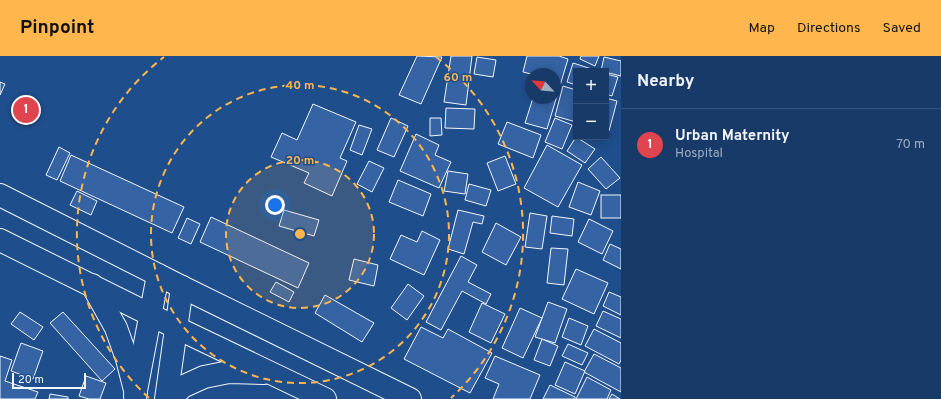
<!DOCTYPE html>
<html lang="en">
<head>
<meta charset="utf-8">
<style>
  :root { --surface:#173a69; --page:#244571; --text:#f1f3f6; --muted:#9eadc0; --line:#36547d; --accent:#ffb74d }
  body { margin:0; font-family:Overpass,sans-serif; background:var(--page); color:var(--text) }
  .controls { position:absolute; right:12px; top:12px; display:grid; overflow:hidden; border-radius:0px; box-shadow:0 2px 10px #0003 }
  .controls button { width:36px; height:36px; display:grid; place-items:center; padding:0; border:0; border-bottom:1px solid var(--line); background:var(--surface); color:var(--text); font:20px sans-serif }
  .compass { position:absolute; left:525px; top:12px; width:36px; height:36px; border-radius:50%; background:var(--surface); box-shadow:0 2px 10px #0003; rotate:296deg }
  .scale { position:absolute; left:12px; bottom:10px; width:74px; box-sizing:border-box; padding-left:4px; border:2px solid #f2f6ff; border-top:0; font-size:11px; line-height:14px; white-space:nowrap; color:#f2f6ff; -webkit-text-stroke:3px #1f4e8c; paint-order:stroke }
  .you { position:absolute; left:275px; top:149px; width:14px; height:14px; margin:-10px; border:3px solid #fff; border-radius:50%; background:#1a73e8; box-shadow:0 0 0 6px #1a73e833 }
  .badge { display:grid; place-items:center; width:26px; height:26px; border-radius:50%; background:var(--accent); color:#fff; font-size:13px; font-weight:700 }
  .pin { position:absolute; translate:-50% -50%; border:2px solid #fff; box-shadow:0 1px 4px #0006 }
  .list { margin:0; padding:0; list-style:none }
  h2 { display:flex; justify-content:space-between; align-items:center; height:52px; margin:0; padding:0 16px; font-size:17px }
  h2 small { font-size:13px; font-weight:400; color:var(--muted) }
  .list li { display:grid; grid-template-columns:26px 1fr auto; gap:12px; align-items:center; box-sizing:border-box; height:72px; padding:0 16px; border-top:1px solid var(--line) }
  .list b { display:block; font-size:15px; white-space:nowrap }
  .list p { margin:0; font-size:13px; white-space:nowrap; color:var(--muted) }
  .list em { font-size:13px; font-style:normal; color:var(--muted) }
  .map { position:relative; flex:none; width:621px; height:343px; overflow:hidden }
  header { display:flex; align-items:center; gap:24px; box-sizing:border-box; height:56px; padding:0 20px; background:var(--accent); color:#111 }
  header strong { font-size:19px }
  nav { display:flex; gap:22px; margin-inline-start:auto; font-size:14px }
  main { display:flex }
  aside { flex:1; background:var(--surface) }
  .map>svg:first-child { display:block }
  .building { fill:#3563a3; stroke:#f2f6ff }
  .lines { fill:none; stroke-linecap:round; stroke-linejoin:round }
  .minor-casing { stroke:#f2f6ff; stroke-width:24 }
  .major-casing { stroke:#f2f6ff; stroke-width:24 }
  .minor { stroke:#1f4e8c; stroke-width:22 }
  .major { stroke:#1f4e8c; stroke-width:22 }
  .ring { fill:none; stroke:#ffb74d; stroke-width:2; stroke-dasharray:7 5 }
  .centre { fill:#ffb74d; stroke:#1f4e8c; stroke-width:2 }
  .ring-label { font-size:12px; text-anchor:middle; font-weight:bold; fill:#ffb74d; stroke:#1f4e8c; stroke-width:3; stroke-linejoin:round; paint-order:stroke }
</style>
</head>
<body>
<header>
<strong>Pinpoint</strong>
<nav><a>Map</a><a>Directions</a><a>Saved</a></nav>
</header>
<main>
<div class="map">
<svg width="621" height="343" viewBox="0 0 621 343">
  <rect width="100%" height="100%" fill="#1f4e8c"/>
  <g class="building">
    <path d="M417 0 442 1 421 48 399 39Z"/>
    <path d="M451 0H472L466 49 444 46Z"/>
    <path d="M527 0H559L568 3 547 73 525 67 533 42H555V18H531L523 16Z"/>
    <path d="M581 0H599L595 10 580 3Z"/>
    <path d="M477 1 496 4 493 21 474 18Z"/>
    <path d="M604 1 621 5V20L601 15Z"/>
    <path d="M573 7 598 15H576V29L567 26Z"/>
    <path d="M606 18 618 21 612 40 606 38Z"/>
    <path d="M0 26 5 28 0 39Z"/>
    <path d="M563 30 576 34V66L555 60Z"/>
    <path d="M606 42 617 45 609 75 606 74Z"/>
    <path d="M313 48 356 66 340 102 347 105 332 140 304 127 309 117 271 101 282 77 297 84Z"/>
    <path d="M446 52 475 53 474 73 445 72Z"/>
    <path d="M391 62 408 70 394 101 377 94Z"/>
    <path d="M430 62H441L442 79 430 80Z"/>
    <path d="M555 62 572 69 562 93 545 86Z"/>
    <path d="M507 66 541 79 533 102 498 88Z"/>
    <path d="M359 69 372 73 362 99 350 94Z"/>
    <path d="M416 78 439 89 435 99 451 106 439 132 400 115Z"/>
    <path d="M576 81 595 93 585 107 567 95Z"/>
    <path d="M547 89 582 109 558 151 524 132Z"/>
    <path d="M59 91 70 97 57 124 46 119Z"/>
    <path d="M71 99 184 151 172 177 60 125Z"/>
    <path d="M505 100 516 128 498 135 487 107Z"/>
    <path d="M601 101 620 122 606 133 588 113Z"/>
    <path d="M369 105 384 112 372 136 357 128Z"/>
    <path d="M448 115 468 118 465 138 444 135Z"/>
    <path d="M398 124 431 138 423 160 389 146Z"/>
    <path d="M578 126 600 135 591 159 569 151Z"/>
    <path d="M469 128 491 134 486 150 465 144Z"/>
    <path d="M77 135 97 145 91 159 70 149Z"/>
    <rect x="601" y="139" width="20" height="23"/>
    <path d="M284 154 319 164 314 180 279 170Z"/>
    <path d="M458 154 484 160 482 168 473 166 464 198 448 193Z"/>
    <path d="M530 157 547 160 542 193 525 191Z"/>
    <path d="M552 160 574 163 572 180 550 177Z"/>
    <path d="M211 161 309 207 298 232 200 186Z"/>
    <path d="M187 162 200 168 191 188 178 182Z"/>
    <path d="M589 163 613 175 602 198 578 186Z"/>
    <path d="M496 167 521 181 506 209 482 196Z"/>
    <path d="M422 175 440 184 424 219 390 203 401 179 417 186Z"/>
    <path d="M610 188 621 193V213L603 204Z"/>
    <path d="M551 192 568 193 564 229 547 227Z"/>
    <path d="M461 200 477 209 468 226 491 238 486 248 462 235 441 274 426 266Z"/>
    <path d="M354 203 378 209 374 230 349 224Z"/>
    <path d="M576 213 608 227 594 258 562 243Z"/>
    <path d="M276 226 294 236 289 246 270 236Z"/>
    <path d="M408 228 424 240 407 264 391 252Z"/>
    <path d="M609 236 621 241V259L603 250Z"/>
    <path d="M325 239 374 267 362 286 315 257Z"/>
    <path d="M548 246 567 253 555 287 535 281Z"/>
    <path d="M482 247 505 258 491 287 469 276Z"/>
    <path d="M520 252 542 262 523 302 502 292Z"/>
    <path d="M603 255 621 263V282L596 270Z"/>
    <path d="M20 256 43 271 34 284 11 268Z"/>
    <path d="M63 256 115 313 102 325 50 267Z"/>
    <path d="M569 262 588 270 581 289 562 281Z"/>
    <path d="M421 271 443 282 448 273 492 297 470 337 404 303Z"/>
    <path d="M594 273 621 287V304L619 308 585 290Z"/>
    <path d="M542 283 558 290 550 310 534 304Z"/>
    <path d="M21 287 43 295 33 323 11 315Z"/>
    <path d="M568 288 588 297 582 309 562 300Z"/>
    <path d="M594 298 621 312V336L584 316Z"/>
    <path d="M0 300 12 304 5 325 38 336 35 343H0Z"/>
    <path d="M495 300 540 319 530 343H493L499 328 485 322Z"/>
    <path d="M565 306 585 315 575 338 555 329Z"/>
    <path d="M86 320 106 327 100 343H89L79 340Z"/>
    <path d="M587 321 611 334 607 343H576Z"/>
    <path d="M550 329 575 341V343H543Z"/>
    <path d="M50 338 68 341V343H49Z"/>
    <path d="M612 338 620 343H609Z"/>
  </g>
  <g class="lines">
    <g class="minor-casing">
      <g id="minor">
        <path d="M135 340 158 219"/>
        <path d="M166 343 182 231"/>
      </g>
    </g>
    <g class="major-casing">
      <g id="major">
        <path d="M0 139 182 231 410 343"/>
        <path d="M0 184 177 272 325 343"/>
        <path d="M92 229 116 272 127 303 136 338"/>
        <path d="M171 343 182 331 204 321 229 316 264 317"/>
      </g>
    </g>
    <use href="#minor" class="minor"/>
    <use href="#major" class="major"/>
  </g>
  <circle cx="300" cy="178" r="74" fill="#ffb74d" fill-opacity=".12"/>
  <g class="ring">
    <circle cx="300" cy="178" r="74"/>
    <circle cx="300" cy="178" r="149"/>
    <path d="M149 342A223 223 0 0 1 164 1M436 1A223 223 0 0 1 451 342"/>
  </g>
  <circle cx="300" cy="178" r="6" class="centre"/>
  <g class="ring-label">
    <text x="458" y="25">60 m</text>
    <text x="300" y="33">40 m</text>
    <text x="300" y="108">20 m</text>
  </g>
</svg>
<div class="controls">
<button>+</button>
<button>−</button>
</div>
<svg class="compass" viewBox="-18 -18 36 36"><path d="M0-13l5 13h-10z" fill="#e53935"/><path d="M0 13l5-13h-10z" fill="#9eadc0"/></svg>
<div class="scale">20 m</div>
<div class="you"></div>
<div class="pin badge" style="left:26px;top:54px;background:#e0444e">1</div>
</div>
<aside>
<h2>Nearby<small></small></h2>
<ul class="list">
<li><span class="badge" style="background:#e0444e">1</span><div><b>Urban Maternity</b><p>Hospital</p></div><em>70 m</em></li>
</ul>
</aside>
</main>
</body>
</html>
